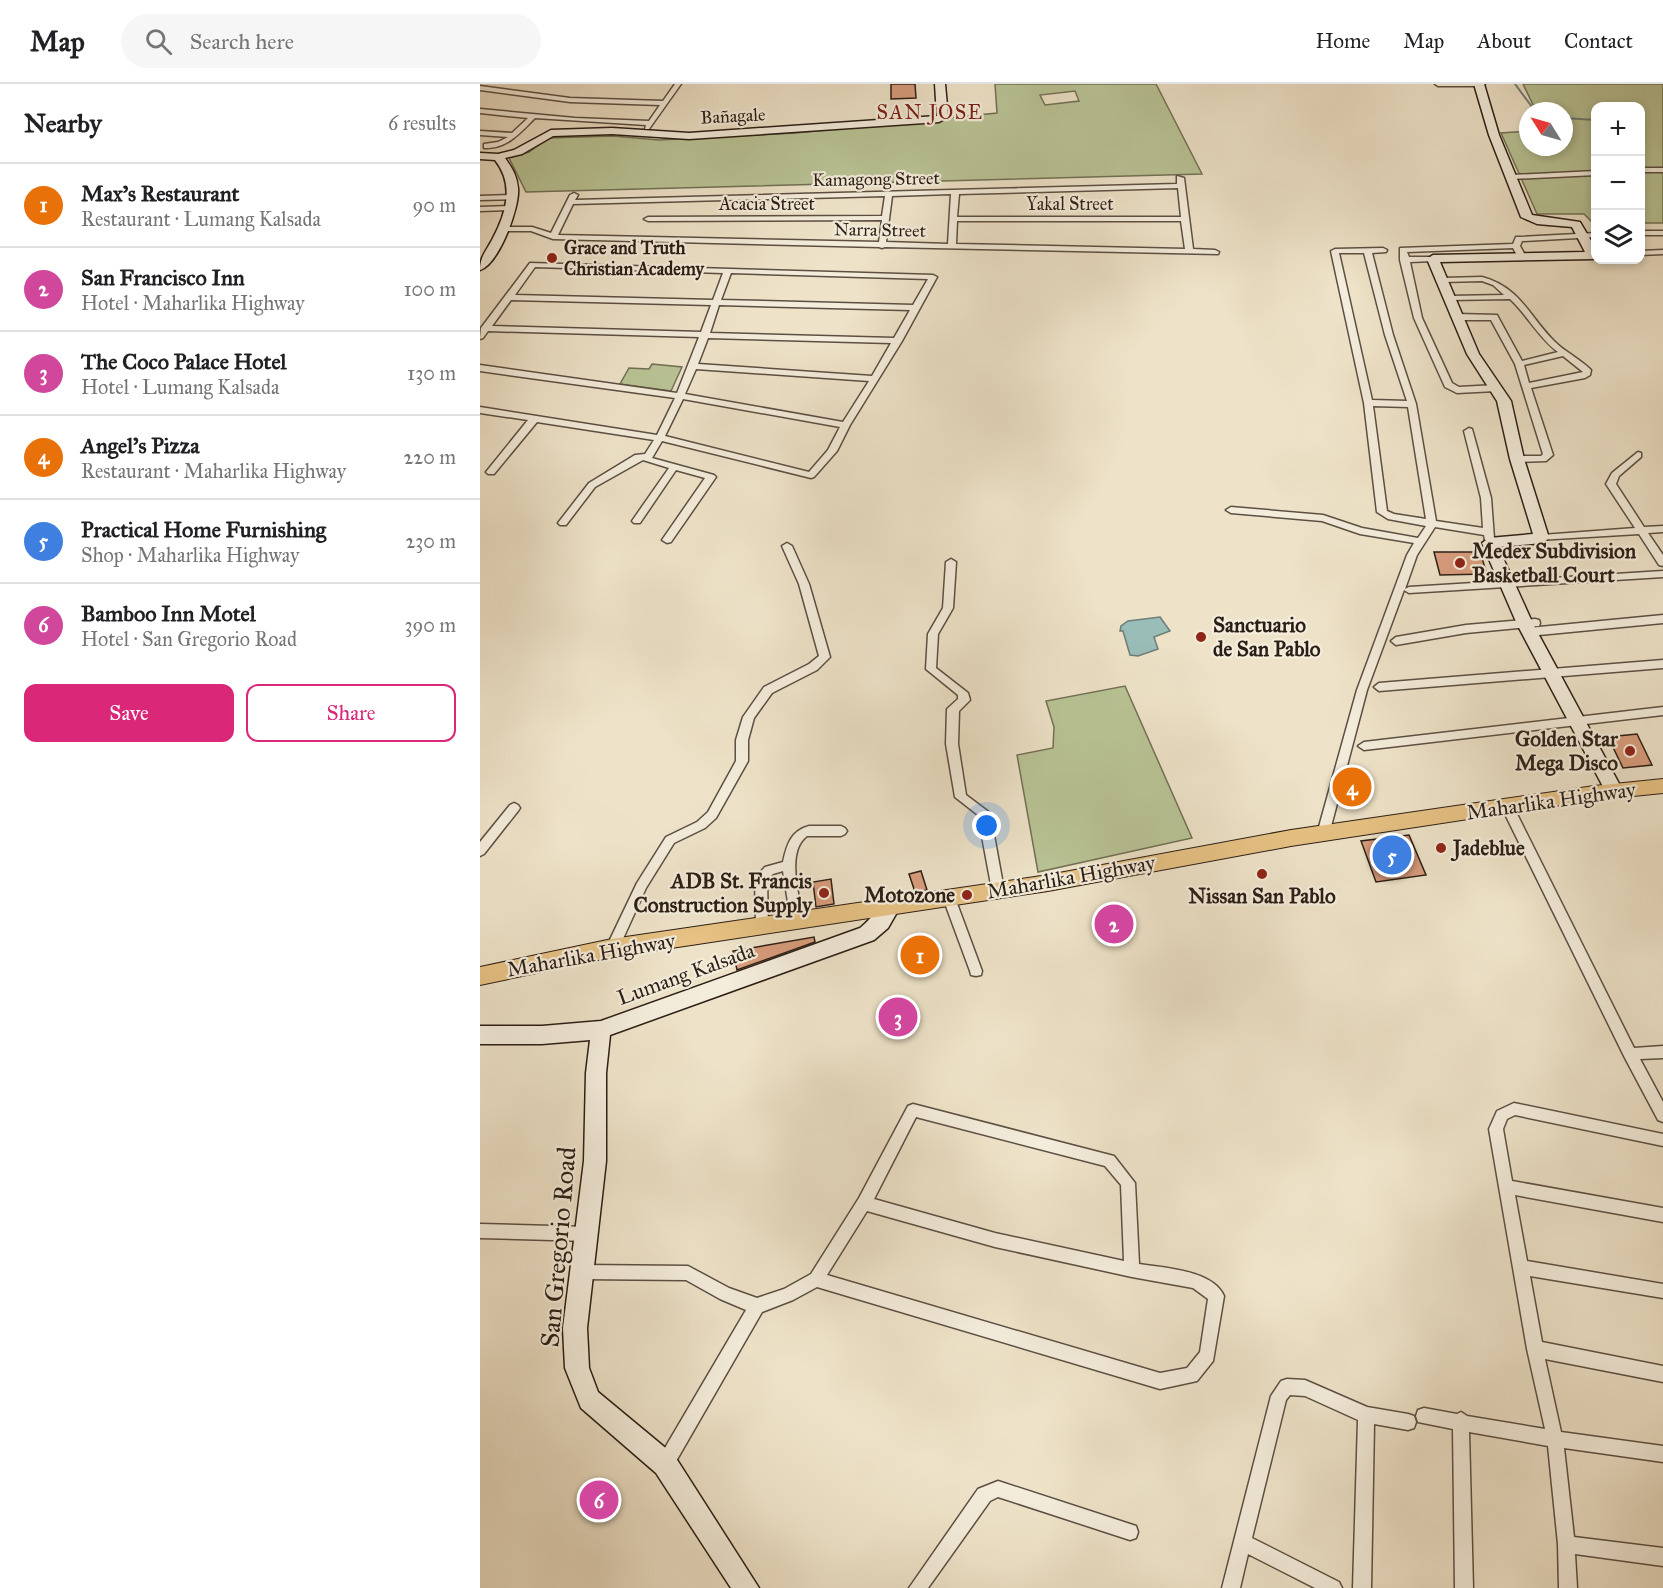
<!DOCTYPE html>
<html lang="en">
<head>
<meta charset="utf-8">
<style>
  :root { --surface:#fff; --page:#f6f6f6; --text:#202124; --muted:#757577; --line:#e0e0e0; --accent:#db2777 }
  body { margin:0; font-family:"IM FELL Great Primer",serif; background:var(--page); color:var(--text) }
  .controls { position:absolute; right:18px; top:18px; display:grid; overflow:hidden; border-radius:12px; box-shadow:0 3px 9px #0003 }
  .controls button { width:54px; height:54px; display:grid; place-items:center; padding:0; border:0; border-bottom:2px solid var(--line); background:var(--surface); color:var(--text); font:30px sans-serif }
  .compass { position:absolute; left:1039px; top:18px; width:54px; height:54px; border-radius:50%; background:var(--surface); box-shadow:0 3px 9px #0003; rotate:307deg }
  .you { position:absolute; left:507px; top:742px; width:21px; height:21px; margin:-15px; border:4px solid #fff; border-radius:50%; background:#1a73e8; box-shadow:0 0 0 9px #1a73e833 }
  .badge { display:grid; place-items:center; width:39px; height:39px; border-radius:50%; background:var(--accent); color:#fff; font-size:20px; font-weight:700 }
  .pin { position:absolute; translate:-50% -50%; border:3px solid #fff; box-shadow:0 2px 6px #0006 }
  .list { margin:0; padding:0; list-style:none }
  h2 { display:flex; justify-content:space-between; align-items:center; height:78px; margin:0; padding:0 24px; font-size:26px }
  h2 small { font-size:20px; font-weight:400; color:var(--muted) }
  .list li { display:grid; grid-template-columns:39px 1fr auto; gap:18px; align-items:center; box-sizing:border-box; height:84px; padding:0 24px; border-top:2px solid var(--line) }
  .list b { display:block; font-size:22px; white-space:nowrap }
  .list p { margin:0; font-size:20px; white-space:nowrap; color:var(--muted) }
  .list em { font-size:20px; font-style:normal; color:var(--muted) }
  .actions { display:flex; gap:12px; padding:18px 24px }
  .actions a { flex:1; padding:14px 0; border:2px solid var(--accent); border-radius:12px; text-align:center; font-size:21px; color:var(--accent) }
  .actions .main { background:var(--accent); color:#fff }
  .icon { flex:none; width:33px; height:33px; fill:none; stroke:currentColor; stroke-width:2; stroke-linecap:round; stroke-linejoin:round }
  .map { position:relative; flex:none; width:1183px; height:1504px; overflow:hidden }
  header { display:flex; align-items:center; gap:36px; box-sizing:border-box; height:84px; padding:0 30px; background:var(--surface); border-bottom:2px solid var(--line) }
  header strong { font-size:28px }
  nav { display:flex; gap:33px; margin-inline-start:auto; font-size:21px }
  .search { width:420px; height:54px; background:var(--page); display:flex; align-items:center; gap:15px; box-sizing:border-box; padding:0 21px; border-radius:33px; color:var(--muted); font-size:22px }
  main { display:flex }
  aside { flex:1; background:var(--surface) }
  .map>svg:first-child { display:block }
  .green { fill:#b9c496; stroke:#727156; stroke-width:1.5; fill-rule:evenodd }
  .water { fill:#99beb8; stroke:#6d7e77; stroke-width:1.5 }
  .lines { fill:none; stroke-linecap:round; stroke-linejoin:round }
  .stream { stroke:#6d7e77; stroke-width:2 }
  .building { fill:#d99d7d; stroke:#2b1e16; stroke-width:1.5 }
  .street-casing { stroke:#5c4f43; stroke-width:3 }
  .secondary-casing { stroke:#2b1e16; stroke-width:3 }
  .primary-casing { stroke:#2b1e16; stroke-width:2 }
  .street { fill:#f4eddc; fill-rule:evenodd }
  .secondary { fill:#f4eddc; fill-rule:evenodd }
  .primary { fill:#e7c284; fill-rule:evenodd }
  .poi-dot { fill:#8f2418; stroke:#f4eddc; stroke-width:2 }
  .labels { text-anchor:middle; stroke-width:4.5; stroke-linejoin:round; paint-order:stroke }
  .far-street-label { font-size:18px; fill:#2b1e16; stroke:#f4eddc }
  .far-poi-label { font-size:18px; font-weight:bold; fill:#2b1e16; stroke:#f4eddc; text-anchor:start }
  .far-quarter-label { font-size:20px; letter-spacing:1.5px; fill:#7a1f14; stroke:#f4eddc }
  .poi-label { font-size:21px; font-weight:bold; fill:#2b1e16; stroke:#f4eddc; text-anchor:start }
  .street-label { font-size:21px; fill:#2b1e16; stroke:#f4eddc }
  .near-street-label { font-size:26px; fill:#2b1e16; stroke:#f4eddc }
</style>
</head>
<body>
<header>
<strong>Map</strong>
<div class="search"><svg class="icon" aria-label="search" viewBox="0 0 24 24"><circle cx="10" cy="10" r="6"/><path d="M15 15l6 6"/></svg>Search here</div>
<nav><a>Home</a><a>Map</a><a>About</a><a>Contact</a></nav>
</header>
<main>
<aside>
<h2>Nearby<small>6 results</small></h2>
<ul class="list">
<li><span class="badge" style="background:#e8710a">1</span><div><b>Max's Restaurant</b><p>Restaurant · Lumang Kalsada</p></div><em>90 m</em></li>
<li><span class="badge" style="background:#d1479c">2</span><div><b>San Francisco Inn</b><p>Hotel · Maharlika Highway</p></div><em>100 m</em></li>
<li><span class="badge" style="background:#d1479c">3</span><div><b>The Coco Palace Hotel</b><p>Hotel · Lumang Kalsada</p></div><em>130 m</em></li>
<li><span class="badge" style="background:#e8710a">4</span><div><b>Angel's Pizza</b><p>Restaurant · Maharlika Highway</p></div><em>220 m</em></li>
<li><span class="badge" style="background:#3f7fe0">5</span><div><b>Practical Home Furnishing</b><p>Shop · Maharlika Highway</p></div><em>230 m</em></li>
<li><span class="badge" style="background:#d1479c">6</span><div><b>Bamboo Inn Motel</b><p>Hotel · San Gregorio Road</p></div><em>390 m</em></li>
</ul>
<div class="actions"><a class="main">Save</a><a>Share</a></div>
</aside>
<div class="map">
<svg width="1183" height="1504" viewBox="0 0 1183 1504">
  <rect width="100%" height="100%" fill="#eee3c9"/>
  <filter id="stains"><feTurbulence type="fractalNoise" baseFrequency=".00333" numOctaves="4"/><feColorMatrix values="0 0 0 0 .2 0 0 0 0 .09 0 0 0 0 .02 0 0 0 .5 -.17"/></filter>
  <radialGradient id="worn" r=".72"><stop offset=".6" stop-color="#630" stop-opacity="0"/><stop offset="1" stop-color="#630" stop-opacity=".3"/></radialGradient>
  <g class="green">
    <path d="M515 0H676L722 90 46 108 29 74 49 68 68 54 133 52 179 56 315 49 517 29ZM595 7 599 17 565 21 560 11Z"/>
    <path d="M1043 0H1183V139H1161L1160 22H1116L1115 138H1112L1104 130H1057L1021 49 1048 47V63H1084V27H1056Z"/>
    <path d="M172 280 202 283 191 307 140 300 149 284 169 285Z"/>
    <path d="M645 602 712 754 558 788 537 671 573 664 574 643 566 617Z"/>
  </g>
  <path class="water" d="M680 533 690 547 674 553 678 565 658 572 650 571 643 547H640L641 542 648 537Z"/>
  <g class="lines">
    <g class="stream">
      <path d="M1035 0 1055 27"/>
      <path d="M1084 34 1116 36"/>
    </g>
  </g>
  <g class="building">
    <path d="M411 0H435L436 14 411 15Z"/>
    <path d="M954 468H1000L1007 490 960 491Z"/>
    <path d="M1157 650 1172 681 1143 684 1128 653Z"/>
    <path d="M877 690 886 714 860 716 867 692Z"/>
    <path d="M929 751 946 791 896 798 881 757Z"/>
    <path d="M441 787 447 806 435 808 429 790Z"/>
    <path d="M351 795 354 820 336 823 333 798Z"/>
    <path d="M334 853 335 858 257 886 253 867Z"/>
  </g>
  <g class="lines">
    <g class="street-casing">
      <g id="street">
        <path d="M195 0H201L169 45H165L166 41 55 34C40 49 27 65 4 64V60L18 58 28 53 0 51V47L32 49 48 34 0 29V25L95 34 169 37 180 21 90 18 0 6V2L90 14 183 17Z"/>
        <path d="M955 0H1005L1002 2H958Z"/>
        <rect x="1160" y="84" width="23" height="4"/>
        <path d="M1116 87V91L1031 95 1027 93 1031 91Z"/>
        <path d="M697 92 704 94 713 165 735 166 739 168 738 170 405 163 402 164 399 163 73 155 51 147H22L18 145 22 143H52L71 149 90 111 94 109 98 111 95 116 697 100ZM698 104 701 133H477L479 110ZM471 110 468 160 406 158 412 112ZM405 112 402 132 168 133 164 135 168 137 402 136 399 158 78 151 93 120ZM477 137H701L705 165 476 160Z"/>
        <path d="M33 111 37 113 36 115 0 116V112Z"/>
        <path d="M29 122H32V126L0 127V123Z"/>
        <rect x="1160" y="147" width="23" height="4"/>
        <path d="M1116 149V153L1042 157 1040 162 1046 173 1042 175H1039L1033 164 927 168 929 173H953L957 175 953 177 930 178 942 234 972 299 979 303 1016 301 1020 304 1016 307 977 309 965 303 934 234 920 176V164L1033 160 1036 153H1039Z"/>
        <path d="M903 164 907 166 906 168 892 169 913 251 936 320 956 437 1003 444 1001 414 984 347 989 344 992 345 1011 414 1014 454 1009 457 1005 456 1004 451 955 443 937 471 925 505 929 503 1183 487V493L929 509 924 506 887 606 849 750 847 753H839L837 750 877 606 927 471 934 459 880 450 842 437 751 429 746 426 751 423 843 431 882 444 938 454 946 442 908 435 897 428 884 319 851 167 855 165ZM859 169H884L905 251 927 317 892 316ZM893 322 928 323 946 435 914 430 907 427Z"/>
        <path d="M1183 166V170L1160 171V167Z"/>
        <path d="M50 179 453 191 457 193 422 257 370 341 357 367 334 393 331 394 182 357 172 374 234 391 236 393 191 458 187 459 182 456 225 394 196 386 160 439H154L152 437 189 384 163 376 115 403 86 441H80L78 439 109 399 155 371 165 370 174 356 57 338 14 390H8L6 388 48 336 0 329V323L177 351 195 314 0 287V281L197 309 219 253 8 247 3 254 0 255 1 244ZM55 183 243 189 233 216 35 211ZM251 189 448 195 433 221 241 216ZM31 216 231 221 221 248 12 242ZM239 221 430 226 414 254 230 249ZM228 254 411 259 392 292 218 280ZM216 285 389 297 363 338 205 310ZM203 315 360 343 348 366 329 388 185 352Z"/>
        <path d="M1002 193C1040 203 1049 232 1074 257 1085 268 1100 275 1111 286L1110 291 1105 294 1051 304 1073 371 1066 377 1037 378 1032 375 1037 372H1061L1063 370 1035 280 1011 236H977L973 233 977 230 1017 231 1042 277 1078 268C1059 254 1048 232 1030 215L970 216 966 214 970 212 1024 211 1013 201 1002 197 963 198 959 196 963 194ZM1083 272 1103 288 1049 299 1044 281Z"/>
        <path d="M1158 368 1161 369V373L1139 392 1136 400 1164 443 1183 442V448L1168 449 1183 471V482L1179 481 1159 450 1058 456V452L1062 451 1155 444 1126 400 1132 389Z"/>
        <path d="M307 459 312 462 329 500 350 573 337 586 292 609 274 634 268 656V677L236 734 225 744 194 759 166 804 137 868 132 869 127 868 126 864 157 799 186 753 217 738 228 728 256 677V656L263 633 284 603 329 580 339 572 319 500 302 462Z"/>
        <path d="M471 475 476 478 473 524 458 550 456 584 488 609 490 616 479 627 478 660 486 711 510 729 524 806 522 810H514L512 806 498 731 475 713 466 660 467 625 478 615V611L446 585 448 550 463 524 466 478Z"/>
        <path d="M1183 531V539L1049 552 1044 548 1049 544Z"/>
        <path d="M1055 535 1059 536 1060 539 1059 542 986 549 916 561 911 557 916 553 986 541Z"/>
        <path d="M1183 576V584L899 607 894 603 899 599Z"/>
        <path d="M1183 623V631L884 666 878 662 884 658Z"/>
        <path d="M1027 718 1033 722 1154 964 1183 962V974L1160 975 1183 1018V1038L1178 1036 1145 974 1021 722Z"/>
        <path d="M34 719 38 721 40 724 38 727 4 770 0 772V758L30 721Z"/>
        <path d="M329 742H361L365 744 367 747 365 750 361 752H327C305 768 320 814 323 837L321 841 317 842 313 841 311 837 303 787 293 790 287 796 288 842 286 846 282 847 278 846 276 842 275 794 285 783 303 778C307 760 311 747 329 742Z"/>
        <path d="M469 809 473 810 475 814 502 887 501 891 496 892 491 891 490 887 463 814 465 810Z"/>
        <path d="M1034 1019 1183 1050V1062L1035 1031 1027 1035 1023 1045 1032 1097 1183 1124V1138L1035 1111 1047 1177 1183 1200V1214L1050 1192 1062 1258 1183 1282V1298L1065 1275 1081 1348 1183 1362V1378L1084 1364 1094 1453 1183 1464V1482L1095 1470 1097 1504H1079L1078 1460 1068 1362 989 1348 993 1504H975L973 1345 938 1338 936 1332 938 1326 944 1324 977 1330 981 1328 987 1332 1065 1345 1047 1265 1009 1045 1017 1027Z"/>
        <path d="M433 1020 634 1072 655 1099 659 1180C684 1184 733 1186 744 1212L733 1277 717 1297 680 1305 337 1203 313 1216 282 1228 191 1386 185 1388 179 1386 177 1380 179 1374 266 1226 240 1215 206 1196 102 1195 97 1193 94 1188 97 1183 102 1181 208 1182 249 1204 277 1214 304 1205 331 1190 379 1114 428 1022ZM436 1033 625 1082 641 1101 644 1177 515 1149 394 1115ZM387 1127 515 1163 652 1193 713 1204 728 1215 720 1268 707 1284 680 1289 347 1191Z"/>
        <path d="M0 1140 108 1143 113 1145 115 1150 113 1155 108 1157 0 1154Z"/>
        <path d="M807 1295 825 1296 887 1323 928 1330 934 1332 936 1338 934 1344 928 1346 894 1340 891 1504H873L878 1336 825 1312 810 1311 806 1316 772 1454 859 1498 862 1504H835L768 1470 760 1504H742L791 1312 801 1297Z"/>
        <path d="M518 1397 650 1440 656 1442 658 1448 656 1454 650 1456 518 1413 510 1417 448 1504H429L498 1405Z"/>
      </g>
    </g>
    <g class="secondary-casing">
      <g id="secondary">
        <path d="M455 0H465L468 33 459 38 209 55 132 50 73 52 42 70 25 74C32 84 37 92 38 104 40 123 19 180 0 186 0 173 6 167 12 156 26 130 35 101 15 76L0 75V69L18 70 34 66 71 46 132 44 209 49 457 32Z"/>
        <path d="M994 0H1004L1019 51 1052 131 1100 138 1116 165V174L1113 175 960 178 999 270 1031 317 1044 375 1069 454 1062 459 1018 463 1053 540 1143 707 1140 712H1128L1037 540 1002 459 1009 454 1053 450 1030 375 1017 317 987 270 947 175 953 171 1105 168 1092 143 1057 140 1041 133 1009 51Z"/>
        <path d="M411 815 418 818 420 823 408 844 394 856 130 951 126 989V1077L107 1244 109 1284 118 1308 194 1371 279 1504H251L176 1389 101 1324 85 1284 83 1244 104 1077 106 989 110 956 62 960H0V942H62L121 937 380 844C390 837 402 818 411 815Z"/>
      </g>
    </g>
    <g class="primary-casing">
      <path id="primary" d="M1183 695V709L1114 716 811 762 568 807 132 873 0 901V883L132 855 568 791 811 746 1114 702Z"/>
    </g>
    <use href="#street" class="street"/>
    <use href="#secondary" class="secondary"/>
    <use href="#primary" class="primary"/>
  </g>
  <g class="poi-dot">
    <circle cx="72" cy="174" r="6"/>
    <circle cx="980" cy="479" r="6"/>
    <circle cx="721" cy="553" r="6"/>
    <circle cx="1150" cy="667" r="6"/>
    <circle cx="961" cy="764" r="6"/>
    <circle cx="782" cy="790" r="6"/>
    <circle cx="344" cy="809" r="6"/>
    <circle cx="487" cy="811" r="6"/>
  </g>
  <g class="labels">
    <g class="far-street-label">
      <text transform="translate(253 32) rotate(-3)" y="6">Bañagale</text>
      <text transform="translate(396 95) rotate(-1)" y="6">Kamagong Street</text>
      <text x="287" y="126">Acacia Street</text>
      <text x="590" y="126">Yakal Street</text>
      <text transform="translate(400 146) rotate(1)" y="6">Narra Street</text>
    </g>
    <g class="far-poi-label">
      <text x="84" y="170">Grace and Truth<tspan x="84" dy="21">Christian Academy</tspan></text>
    </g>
    <g class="far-quarter-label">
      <text x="450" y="35">SAN JOSE</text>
    </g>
    <g class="poi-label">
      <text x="992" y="474">Medex Subdivision<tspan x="992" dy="24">Basketball Court</tspan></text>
      <text x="733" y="548">Sanctuario<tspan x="733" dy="24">de San Pablo</tspan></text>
      <text x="1138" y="662" text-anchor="end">Golden Star<tspan x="1138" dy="24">Mega Disco</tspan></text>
      <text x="973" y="771">Jadeblue</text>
      <text x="332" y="804" text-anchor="end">ADB St. Francis<tspan x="332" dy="24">Construction Supply</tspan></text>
      <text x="475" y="818" text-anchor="end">Motozone</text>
      <text x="782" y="819" text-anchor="middle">Nissan San Pablo</text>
    </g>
    <g class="street-label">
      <text transform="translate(1071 717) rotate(-8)" y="7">Maharlika Highway</text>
      <text transform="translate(591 793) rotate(-10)" y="7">Maharlika Highway</text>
      <text transform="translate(111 871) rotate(-10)" y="7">Maharlika Highway</text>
      <text transform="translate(206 890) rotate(-20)" y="7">Lumang Kalsada</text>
    </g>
    <g class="near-street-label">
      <text transform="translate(78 1163) rotate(-85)" y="9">San Gregorio Road</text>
    </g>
  </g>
  <rect width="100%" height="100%" filter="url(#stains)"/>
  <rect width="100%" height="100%" fill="url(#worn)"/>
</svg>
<div class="controls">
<button>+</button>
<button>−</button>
<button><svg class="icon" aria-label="layers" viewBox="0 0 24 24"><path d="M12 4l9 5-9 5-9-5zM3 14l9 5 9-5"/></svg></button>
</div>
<svg class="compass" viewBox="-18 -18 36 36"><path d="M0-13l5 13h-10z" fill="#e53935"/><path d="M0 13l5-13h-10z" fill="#757577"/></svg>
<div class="you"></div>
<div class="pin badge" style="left:440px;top:871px;background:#e8710a">1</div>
<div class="pin badge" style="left:634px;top:840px;background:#d1479c">2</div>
<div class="pin badge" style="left:418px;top:933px;background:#d1479c">3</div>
<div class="pin badge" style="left:872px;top:703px;background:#e8710a">4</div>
<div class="pin badge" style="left:912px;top:771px;background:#3f7fe0">5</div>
<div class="pin badge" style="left:119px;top:1416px;background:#d1479c">6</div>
</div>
</main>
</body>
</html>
